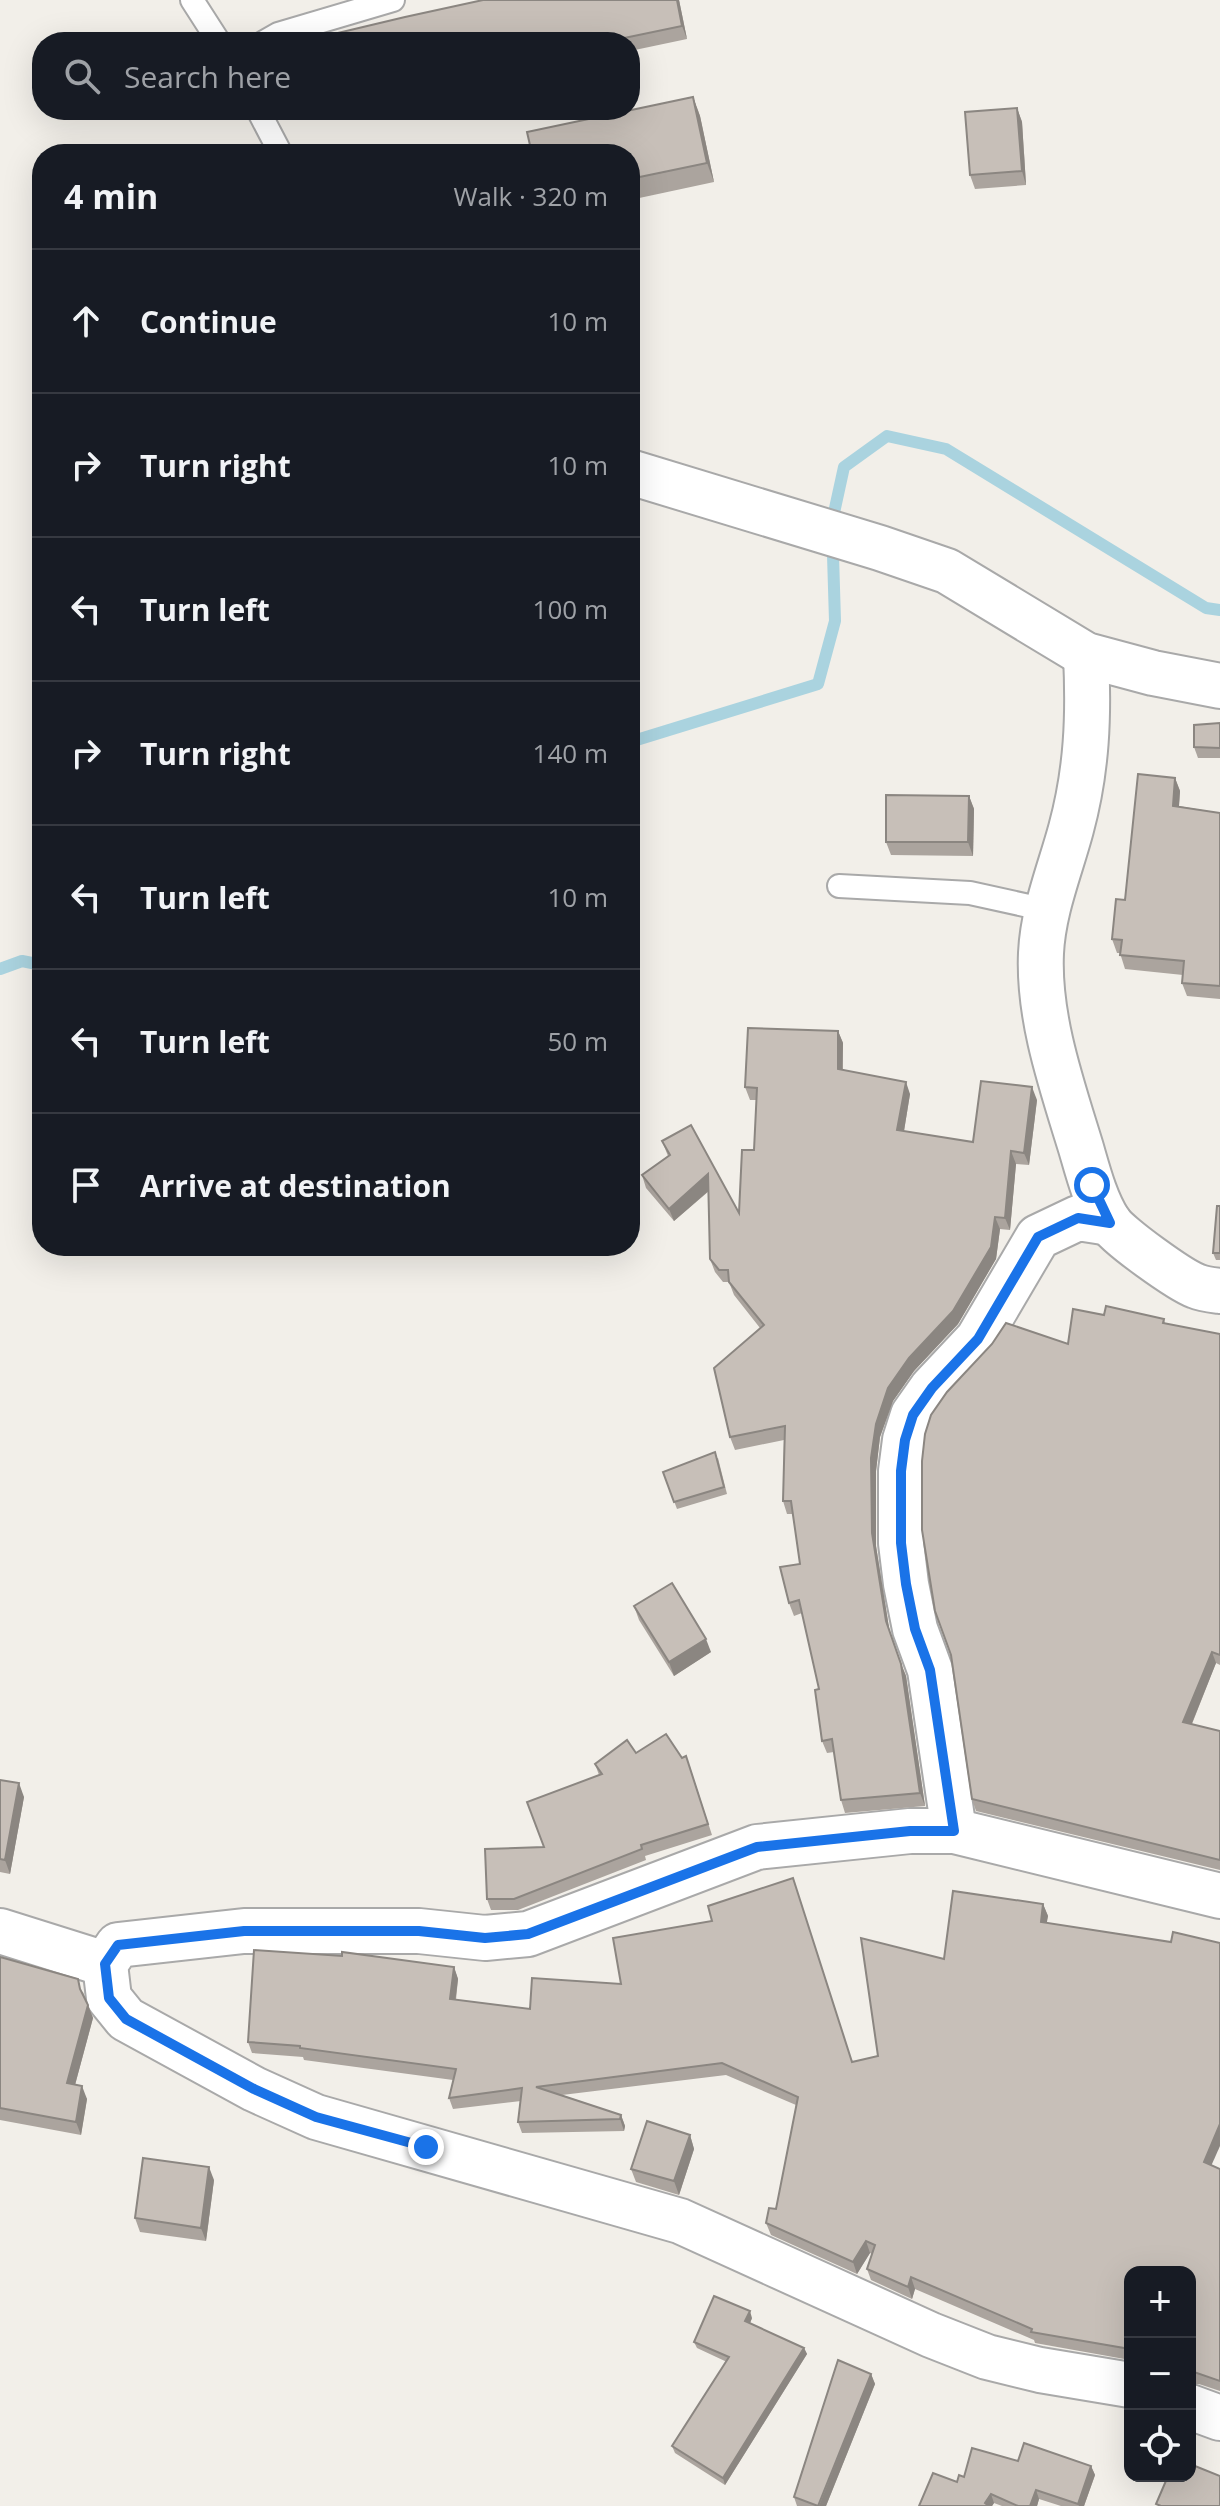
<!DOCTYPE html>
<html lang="en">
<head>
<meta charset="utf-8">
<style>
  :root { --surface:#171b24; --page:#20242c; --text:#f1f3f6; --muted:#9ea1a6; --line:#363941 }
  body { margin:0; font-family:"Open Sans",sans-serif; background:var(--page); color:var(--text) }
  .controls { position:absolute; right:24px; bottom:24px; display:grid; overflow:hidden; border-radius:16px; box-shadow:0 8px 32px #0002 }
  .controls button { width:72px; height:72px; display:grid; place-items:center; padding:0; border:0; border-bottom:2px solid var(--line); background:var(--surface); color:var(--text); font:40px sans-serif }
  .stop { position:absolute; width:24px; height:24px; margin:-18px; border:6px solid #1a73e8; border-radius:50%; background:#fff }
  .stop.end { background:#1a73e8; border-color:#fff; box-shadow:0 2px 8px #0008 }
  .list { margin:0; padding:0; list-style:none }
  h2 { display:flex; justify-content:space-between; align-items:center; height:104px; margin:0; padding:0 32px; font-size:34px }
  h2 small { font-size:26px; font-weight:400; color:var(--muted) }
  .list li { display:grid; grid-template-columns:52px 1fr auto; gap:24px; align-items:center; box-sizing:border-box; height:144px; padding:0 32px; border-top:2px solid var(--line) }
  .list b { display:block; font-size:30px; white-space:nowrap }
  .list em { font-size:26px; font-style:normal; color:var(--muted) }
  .icon { flex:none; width:44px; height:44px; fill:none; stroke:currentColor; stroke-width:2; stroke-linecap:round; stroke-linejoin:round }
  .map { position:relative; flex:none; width:1220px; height:2506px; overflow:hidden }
  .search { position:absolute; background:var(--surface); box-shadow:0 8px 32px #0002; left:32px; top:32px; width:608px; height:88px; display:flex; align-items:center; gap:20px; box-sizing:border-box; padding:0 28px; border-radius:32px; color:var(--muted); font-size:30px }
  .panel { position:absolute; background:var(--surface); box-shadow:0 8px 32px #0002; left:32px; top:144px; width:608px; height:1112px; border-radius:32px }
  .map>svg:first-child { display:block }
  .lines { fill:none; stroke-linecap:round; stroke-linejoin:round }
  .stream { stroke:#aad3df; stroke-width:12 }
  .service-casing { stroke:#a9a9a9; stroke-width:26 }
  .minor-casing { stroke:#a9a9a9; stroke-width:48 }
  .service { stroke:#fff; stroke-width:22 }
  .minor { stroke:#fff; stroke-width:44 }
  .wall { fill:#aba49e }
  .shaded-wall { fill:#8b8681 }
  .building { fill:#c7bfb8; stroke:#8b8681; stroke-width:2 }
  .route { stroke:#1a73e8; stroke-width:10 }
</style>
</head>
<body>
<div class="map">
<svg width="1220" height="2506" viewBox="0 0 1220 2506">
  <rect width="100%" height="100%" fill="#f2efe9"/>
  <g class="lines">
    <g class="stream">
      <path d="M630 742 818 684 835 621 832 522 844 467 887 436 946 449 1206 608 1220 610"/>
      <path d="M0 969 22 961 42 965"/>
    </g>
    <g class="service-casing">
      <g id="service">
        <path d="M192 0 219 42"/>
        <path d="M264 42 278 34 393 0"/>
        <path d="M258 110 281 154"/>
        <path d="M839 886 970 893 1047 910"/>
      </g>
    </g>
    <g class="minor-casing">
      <g id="minor">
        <path d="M630 472 880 548 947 571 1086 655 1153 673 1220 686"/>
        <path d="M1086 655C1089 716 1087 770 1071 829 1060 870 1043 910 1041 953 1038 1018 1062 1086 1081 1148 1088 1172 1095 1200 1109 1222 1118 1236 1180 1280 1196 1286 1203 1289 1212 1290 1220 1291"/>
        <path d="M954 1831 930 1670 915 1629 906 1584 901 1543V1471L905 1440 913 1415 932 1388 978 1339 1038 1237 1078 1218 1110 1223"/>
        <path d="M0 1931 105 1964"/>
        <path d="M1130 2385 1040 2370 987 2357 931 2335 680 2221 316 2117 254 2089 126 2019 109 1998 105 1964 118 1945 244 1931H419L485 1938 528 1934 757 1847 910 1831H954L1220 1896"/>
        <path d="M1190 2407 1220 2418"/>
      </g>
    </g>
    <use href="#service" class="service"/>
    <use href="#minor" class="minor"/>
  </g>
  <g class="wall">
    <path d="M679 0 687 39 630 51V42H300Z"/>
    <path d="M693 97 700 116 714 182 630 200V154Z"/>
    <path d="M1017 108 1022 122 1026 185 975 189 970 175Z"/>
    <path d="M285 110H321L288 117Z"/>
    <path d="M1220 723V758H1198L1194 747Z"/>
    <path d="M1175 778 1180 791 1179 806 1220 813V999L1187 996 1182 983 1183 975 1125 969 1120 953H1117L1112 939 1125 900Z"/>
    <path d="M969 796 974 809 973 856 891 855 886 842Z"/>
    <path d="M838 1031 843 1043V1070L910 1094 904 1131 973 1142 1037 1100 1029 1165 1016 1164 1010 1230 1000 1229 996 1259 958 1324 914 1371 893 1401 880 1437 876 1471V1546L890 1634 906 1676 925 1806 845 1813 841 1800 834 1752 827 1753 822 1741 819 1689 802 1613 794 1616 789 1603 800 1564 793 1514H787L783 1501 784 1440 735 1450 730 1437 760 1328 734 1295 729 1282H723L715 1272 710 1259 709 1191 674 1221 646 1188 642 1175 668 1156 662 1141 739 1213 754 1150 757 1100H750L745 1087Z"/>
    <path d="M1220 1206V1260H1216L1213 1253Z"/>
    <path d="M1104 1315 1164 1319 1165 1324 1220 1334V1665L1216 1663 1192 1724 1220 1731V1870L976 1811 972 1799 1068 1344Z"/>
    <path d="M718 1458 727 1494 677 1509 663 1472Z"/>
    <path d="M634 1606 711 1652 674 1676 639 1620Z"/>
    <path d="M636 1753 682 1758 690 1767 712 1835 645 1856 646 1860 518 1910H491L487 1899 544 1847 599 1775 595 1764Z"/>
    <path d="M0 1780 24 1797 10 1874 0 1872Z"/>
    <path d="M1043 1904 1048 1916 1046 1923 1211 2165 1220 2169V2391L1199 2384H1190V2272H1130V2360L1035 2343 1034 2340 915 2289 912 2299 871 2280 867 2269 872 2254 870 2253 857 2274 771 2235 766 2223 776 2209 796 2105 726 2075 562 2095 621 2115 625 2126 624 2131 522 2133 518 2122 521 2101 453 2109 449 2098 453 2080 304 2060 303 2057 252 2053 248 2042 454 1967 458 1979 456 2000 853 2062 878 2056 944 1959Z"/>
    <path d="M0 1957 83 1992 93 2018 75 2085 87 2099 81 2135 0 2120Z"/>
    <path d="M690 2135 694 2149 679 2195 636 2182 631 2169Z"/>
    <path d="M214 2180 206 2241 140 2232 135 2218Z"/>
    <path d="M752 2318 750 2323 804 2348 807 2354 725 2485 675 2453 672 2446 727 2362 697 2348 694 2342Z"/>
    <path d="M871 2374 875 2384 826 2506H797L794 2497Z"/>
    <path d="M1018 2461 1091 2466 1095 2475 1084 2506H1061L1039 2499 1037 2506H1002L994 2503 992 2506H919L964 2477Z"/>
  </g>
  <g class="shaded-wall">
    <path d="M677 0H679L687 39 682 26Z"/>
    <path d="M693 97 700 116 714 182 707 163Z"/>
    <path d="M1017 108 1022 122 1026 185 1022 171Z"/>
    <path d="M1175 778 1180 791 1178 819 1173 806Z"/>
    <path d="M969 796 974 809 973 856 968 842Z"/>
    <path d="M838 1031 843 1043 842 1082 838 1069Z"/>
    <path d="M906 1082 910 1094 902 1143 897 1130Z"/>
    <path d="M1032 1087 1037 1100 1029 1165 1024 1153Z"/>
    <path d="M1011 1151 1016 1164 1010 1230 1005 1218Z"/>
    <path d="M708 1174 713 1187 674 1221 669 1209Z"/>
    <path d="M995 1217 1000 1229 996 1259 958 1324 914 1371 893 1401 880 1437 876 1471V1546L890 1634 886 1621 872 1533 871 1458 876 1424 888 1388Z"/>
    <path d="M706 1639 711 1652 674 1676 669 1662Z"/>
    <path d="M1212 1652 1216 1663 1188 1733 1183 1722Z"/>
    <path d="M901 1664 906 1676 925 1806 920 1793Z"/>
    <path d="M19 1783 24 1797 10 1874 5 1860Z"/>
    <path d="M1043 1904 1048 1916 1045 1933 1041 1922Z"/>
    <path d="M454 1967 458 1979 454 2011 450 1999Z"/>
    <path d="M88 2005 93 2018 72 2096 67 2083Z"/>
    <path d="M82 2086 87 2099 81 2135 76 2122Z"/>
    <path d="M621 2115 625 2126 624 2131 620 2119Z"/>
    <path d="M1220 2124V2146L1208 2173 1204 2162Z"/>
    <path d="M690 2135 694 2149 679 2195 674 2181Z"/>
    <path d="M209 2167 214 2180 206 2241 201 2228Z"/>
    <path d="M866 2241 870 2253 857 2274 853 2262Z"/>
    <path d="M911 2277 915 2289 912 2299 908 2287Z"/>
    <path d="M750 2311 752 2318 748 2328 745 2321Z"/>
    <path d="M804 2348 807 2354 725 2485 723 2478Z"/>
    <path d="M871 2374 875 2384 826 2506H819Z"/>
    <path d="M1091 2466 1095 2475 1084 2506H1079L1078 2504Z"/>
    <path d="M1036 2490 1039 2499 1037 2506H1030Z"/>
    <path d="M991 2494 994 2503 992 2506H987L985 2503Z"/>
  </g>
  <g class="building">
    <path d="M483 0H677L682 26 605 42H300L405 17Z"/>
    <path d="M693 97 707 163 630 179V154H532L527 132Z"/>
    <path d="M1017 108 1022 171 970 175 965 112Z"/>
    <path d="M1220 723V748L1194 747V725Z"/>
    <path d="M1138 774 1175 778 1173 806 1220 813V986L1182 983 1184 961 1120 955 1122 940 1112 939 1116 899 1125 900Z"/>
    <path d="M886 795 969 796 968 842H886Z"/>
    <path d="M748 1028 838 1031V1069L906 1082 897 1130 973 1142 981 1081 1032 1087 1024 1153 1011 1151 1005 1218 995 1217 991 1247 953 1311 909 1358 888 1388 876 1424 871 1458 872 1533 886 1621 901 1664 920 1793 841 1800 832 1739 822 1741 815 1690 819 1689 799 1600 789 1603 780 1567 800 1564 791 1501H783L785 1426 730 1437 714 1368 764 1325 729 1282 728 1270H719L710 1259 708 1174 669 1209 642 1175 670 1155 662 1141 691 1125 739 1213 742 1150H754L757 1088 745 1087Z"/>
    <path d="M1217 1206H1220V1253H1213Z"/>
    <path d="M1106 1306 1164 1319 1163 1323 1220 1334V1655L1212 1652 1183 1722 1220 1731V1860L972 1799 951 1655 935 1611 922 1530V1461L925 1434 931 1415 947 1392 992 1344 1006 1323 1068 1344 1073 1309 1104 1315Z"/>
    <path d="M715 1452 724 1487 674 1502 663 1472Z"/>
    <path d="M672 1583 706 1639 669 1662 634 1606Z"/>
    <path d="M666 1734 682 1758 686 1756 708 1824 641 1845 642 1849 514 1899H487L485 1849 544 1847 527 1802 602 1774 595 1764 627 1740 636 1753Z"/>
    <path d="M0 1780 19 1783 5 1860 0 1859Z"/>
    <path d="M793 1878 852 2062 878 2056 861 1938 944 1959 953 1891 1043 1904 1041 1922 1171 1942 1173 1932 1220 1943V2124L1204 2162 1220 2169V2381L1194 2372H1190V2272H1130V2349L1031 2332 1032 2329 911 2277 908 2287 867 2269 875 2245 866 2241 853 2262 766 2223 769 2208 776 2209 798 2097 722 2063 536 2087 621 2115 620 2119 518 2122 522 2088 449 2098 456 2069 300 2048V2046L248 2042 254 1950 342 1956V1952L454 1967 450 1999 530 2009 532 1978 621 1984 613 1938 712 1921 708 1906Z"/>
    <path d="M0 1957 78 1979 80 1989 88 2005 67 2083 82 2086 76 2122 0 2108Z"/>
    <path d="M647 2121 690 2135 674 2181 631 2169Z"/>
    <path d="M143 2158 209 2167 201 2228 135 2218Z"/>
    <path d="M714 2296 750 2311 745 2321 804 2348 723 2478 672 2446 729 2357 694 2342Z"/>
    <path d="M838 2360 871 2374 818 2506 794 2497Z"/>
    <path d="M1024 2443 1091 2466 1078 2504 1036 2490 1030 2506H1018L991 2494 985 2503 989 2506H919L933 2473 957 2482 959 2475 964 2477 972 2448 1018 2461Z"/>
    <path d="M1190 2464 1220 2476V2506H1161L1156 2504 1168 2476H1190Z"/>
  </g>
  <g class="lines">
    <path class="route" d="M426 2147 316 2117 254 2089 126 2019 109 1998 105 1964 118 1945 244 1931H419L485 1938 528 1934 757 1847 910 1831H954L930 1670 915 1629 906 1584 901 1543V1471L905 1440 913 1415 932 1388 978 1339 1038 1237 1078 1218 1110 1223 1092 1185"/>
  </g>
</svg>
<div class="controls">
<button>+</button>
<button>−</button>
<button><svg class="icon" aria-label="locate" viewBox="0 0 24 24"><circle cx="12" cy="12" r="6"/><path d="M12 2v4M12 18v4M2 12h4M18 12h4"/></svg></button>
</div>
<div class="stop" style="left:1092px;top:1185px"></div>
<div class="stop end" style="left:426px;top:2147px"></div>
<div class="search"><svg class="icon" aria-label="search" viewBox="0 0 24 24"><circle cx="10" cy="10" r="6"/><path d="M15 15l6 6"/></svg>Search here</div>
<section class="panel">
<h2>4 min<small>Walk · 320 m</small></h2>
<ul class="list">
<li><svg class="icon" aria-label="ahead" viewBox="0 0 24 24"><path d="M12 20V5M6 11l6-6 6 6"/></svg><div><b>Continue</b></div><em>10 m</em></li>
<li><svg class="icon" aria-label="right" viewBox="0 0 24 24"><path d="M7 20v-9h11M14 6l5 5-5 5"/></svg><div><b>Turn right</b></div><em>10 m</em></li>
<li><svg class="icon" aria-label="left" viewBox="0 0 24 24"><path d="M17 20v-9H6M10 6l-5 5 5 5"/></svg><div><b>Turn left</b></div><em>100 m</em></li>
<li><svg class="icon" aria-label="right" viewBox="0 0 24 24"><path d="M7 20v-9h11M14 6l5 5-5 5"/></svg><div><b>Turn right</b></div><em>140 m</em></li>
<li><svg class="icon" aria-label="left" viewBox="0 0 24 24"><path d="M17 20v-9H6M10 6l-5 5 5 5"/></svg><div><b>Turn left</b></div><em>10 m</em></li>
<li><svg class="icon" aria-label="left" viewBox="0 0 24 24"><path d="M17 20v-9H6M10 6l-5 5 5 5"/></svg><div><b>Turn left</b></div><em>50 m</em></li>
<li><svg class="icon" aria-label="arrive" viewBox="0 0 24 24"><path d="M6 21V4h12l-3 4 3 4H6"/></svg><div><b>Arrive at destination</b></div></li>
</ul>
</section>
</div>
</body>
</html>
